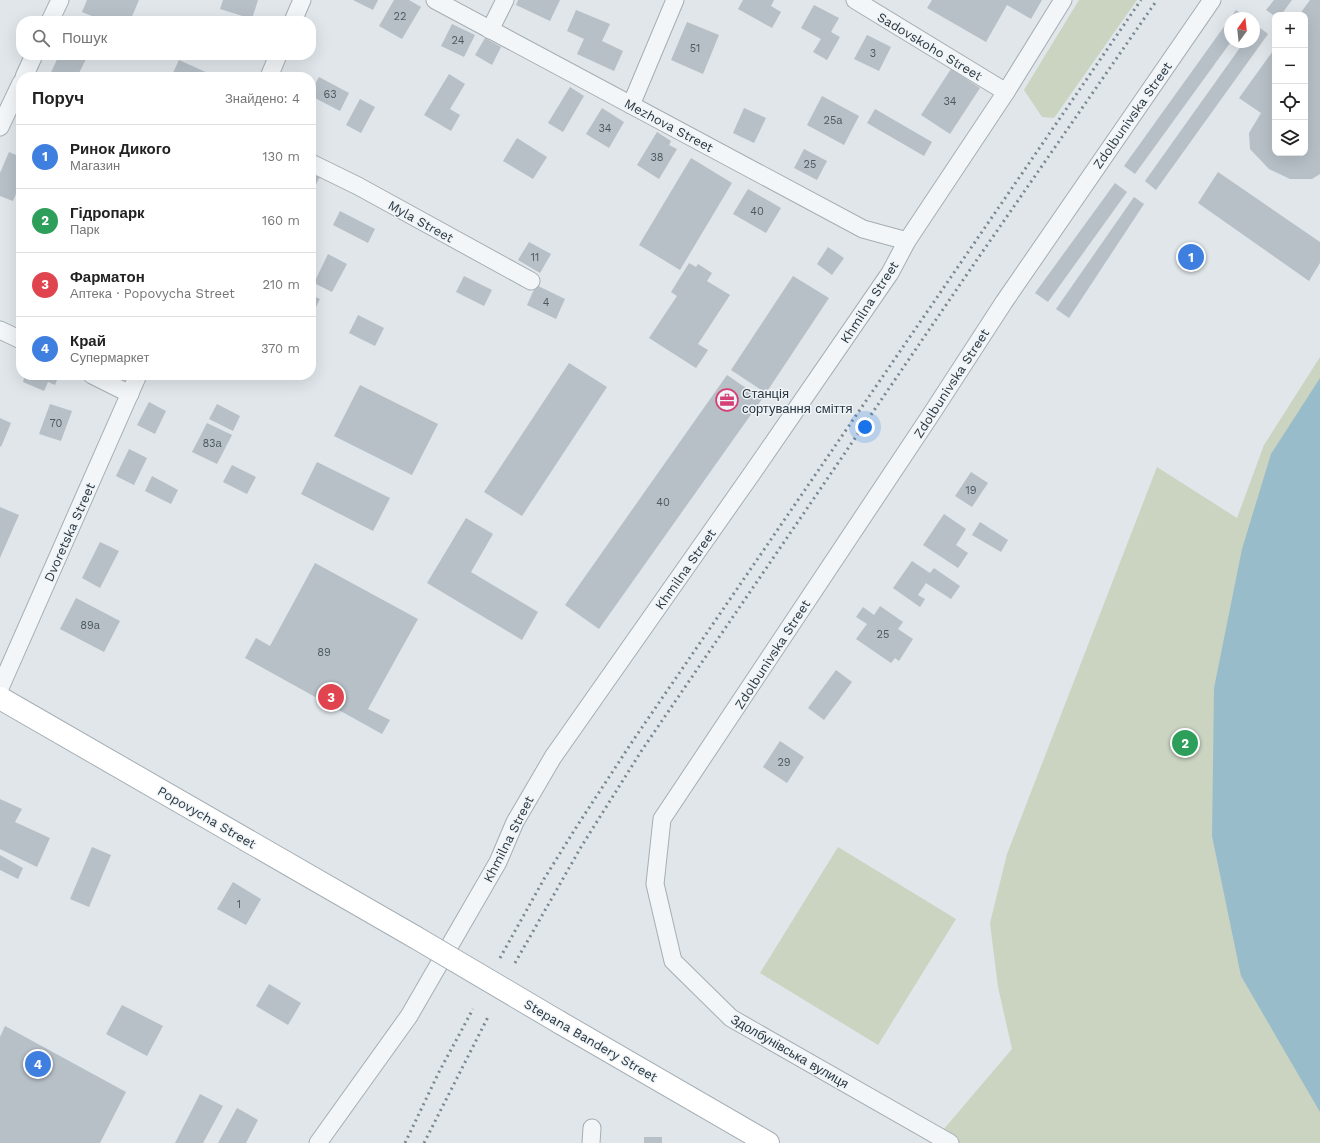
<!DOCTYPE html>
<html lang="uk">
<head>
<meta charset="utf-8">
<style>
  :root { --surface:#fff; --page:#f2f2f2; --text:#222; --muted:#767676; --line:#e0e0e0; --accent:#b45309 }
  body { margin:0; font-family:"Work Sans",sans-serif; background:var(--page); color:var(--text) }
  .controls { position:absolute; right:12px; top:12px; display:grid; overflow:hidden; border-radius:8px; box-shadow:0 4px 16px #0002 }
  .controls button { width:36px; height:36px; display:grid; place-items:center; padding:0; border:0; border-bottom:1px solid var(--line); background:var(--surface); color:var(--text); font:20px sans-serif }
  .compass { position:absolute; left:1224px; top:12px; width:36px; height:36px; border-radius:50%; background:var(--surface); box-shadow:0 4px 16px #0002; rotate:15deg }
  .you { position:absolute; left:865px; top:427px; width:14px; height:14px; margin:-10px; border:3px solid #fff; border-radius:50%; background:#1a73e8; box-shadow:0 0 0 6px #1a73e833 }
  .badge { display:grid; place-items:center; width:26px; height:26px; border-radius:50%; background:var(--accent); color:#fff; font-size:13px; font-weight:700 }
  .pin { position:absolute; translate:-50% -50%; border:2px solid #fff; box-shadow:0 1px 4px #0006 }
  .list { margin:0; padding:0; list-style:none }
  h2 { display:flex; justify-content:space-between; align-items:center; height:52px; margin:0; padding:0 16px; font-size:17px }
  h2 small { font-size:13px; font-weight:400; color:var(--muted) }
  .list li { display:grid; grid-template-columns:26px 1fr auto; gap:12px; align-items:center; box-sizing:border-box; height:64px; padding:0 16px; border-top:1px solid var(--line) }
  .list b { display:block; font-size:15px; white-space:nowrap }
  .list p { margin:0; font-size:13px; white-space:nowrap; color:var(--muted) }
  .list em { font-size:13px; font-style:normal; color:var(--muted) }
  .icon { flex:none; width:22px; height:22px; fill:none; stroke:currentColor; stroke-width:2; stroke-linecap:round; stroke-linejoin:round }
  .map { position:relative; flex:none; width:1320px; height:1143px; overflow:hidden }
  .search { position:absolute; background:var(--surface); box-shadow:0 4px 16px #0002; left:16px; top:16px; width:300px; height:44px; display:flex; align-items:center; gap:10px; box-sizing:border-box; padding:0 14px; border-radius:16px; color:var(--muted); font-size:15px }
  .panel { position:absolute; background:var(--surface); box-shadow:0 4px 16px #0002; left:16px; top:72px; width:300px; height:308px; border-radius:16px }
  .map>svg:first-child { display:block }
  .green { fill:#cad4c1 }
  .water { fill:#99bccb }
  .building { fill:#b7c0c7 }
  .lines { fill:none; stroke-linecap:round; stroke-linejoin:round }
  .minor-casing { stroke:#a5aeb4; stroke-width:19 }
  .secondary-casing { stroke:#a5aeb4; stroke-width:24 }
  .minor { stroke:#f3f6f8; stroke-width:17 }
  .secondary { stroke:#fff; stroke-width:22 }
  .rail { stroke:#798994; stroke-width:3; stroke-dasharray:2 4; stroke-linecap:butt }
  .secondary-bridge-casing { stroke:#a5aeb4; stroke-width:24; stroke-linecap:butt }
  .secondary-bridge { stroke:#fff; stroke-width:22 }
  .labels { text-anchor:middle; stroke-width:3; stroke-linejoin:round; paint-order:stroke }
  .number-label { font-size:11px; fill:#4c5963 }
  .street-label { font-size:13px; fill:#283742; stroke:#f0f4f7 }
  .poi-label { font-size:13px; fill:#283742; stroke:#f0f4f7; text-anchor:start }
</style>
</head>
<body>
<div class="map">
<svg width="1320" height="1143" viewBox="0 0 1320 1143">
  <rect width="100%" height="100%" fill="#e0e6ea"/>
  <g class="green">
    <path d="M1079 0H1137L1054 118 1042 117 1024 90Z"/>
    <path d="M1320 357V1143H932L1012 1049 998 987 990 923 1007 854 1157 467 1237 518 1264 445Z"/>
    <path d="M838 847 956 919 878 1045 760 973Z"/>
  </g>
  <path class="water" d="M1320 378V1112L1241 976 1212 836 1214 688 1242 549 1271 454Z"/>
  <g class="building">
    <path d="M87 0H139L130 21H104L82 12Z"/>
    <path d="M223 0H258L252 19 220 9Z"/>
    <path d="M353 0H378L373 10Z"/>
    <path d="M394 0H409L421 7 402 39 379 26Z"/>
    <path d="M518 0H560L550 21 516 5Z"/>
    <path d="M743 0H774L771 6 781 12 772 28 738 9Z"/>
    <path d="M932 0H1042L1031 19 1007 5 986 42 927 8Z"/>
    <path d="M1274 0H1292L1281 15H1275V16L1266 10Z"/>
    <path d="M1310 0H1320V174L1312 179H1290L1269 169 1250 149 1249 133 1261 113 1239 98 1275 48V153H1305V15H1299Z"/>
    <path d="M814 5 839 18 831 32 840 37 827 60 813 52 821 39 801 28Z"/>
    <path d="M576 10 610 24 602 41 623 51 614 71 577 54 584 39 567 31Z"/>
    <path d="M1236 10 1247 18H1230V43L1135 174 1124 166Z"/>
    <path d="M687 22 719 35 703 74 671 60Z"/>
    <path d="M452 24 475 35 464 57 441 46Z"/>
    <path d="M1256 25 1268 34 1156 190 1145 181 1244 42H1254V28Z"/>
    <path d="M867 35 891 47 879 71 854 59Z"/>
    <path d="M485 38 501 47 492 65 475 55Z"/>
    <path d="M59 55H88L77 77H49Z"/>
    <path d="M179 60 212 75 211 77H171Z"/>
    <path d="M951 69 980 88 950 134 921 115Z"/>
    <path d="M449 74 465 84 450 109 460 115 451 131 424 115Z"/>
    <path d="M319 77 349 93 340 111 311 96V92Z"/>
    <path d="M570 87 584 96 563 132 548 123Z"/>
    <path d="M822 96 859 116 844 145 807 125Z"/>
    <path d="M360 99 375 107 361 133 346 125Z"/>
    <path d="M602 108 624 122 609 148 586 134Z"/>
    <path d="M744 108 766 118 754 143 733 133Z"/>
    <path d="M875 109 932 142 924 156 867 123Z"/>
    <path d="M657 132 671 141 669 145 677 149 659 179 637 165Z"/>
    <path d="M517 138 547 157 533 179 503 161Z"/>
    <path d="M804 149 827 161 817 180 794 168Z"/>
    <path d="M9 152 21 157V182L13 201 0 196V173Z"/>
    <path d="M691 158 732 183 680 270 639 245Z"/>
    <path d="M311 168 322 173 311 194Z"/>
    <path d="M1218 172 1320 242V263L1309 281 1198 203Z"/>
    <path d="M1115 183 1127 192 1048 302 1035 293Z"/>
    <path d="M748 189 781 208 766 233 733 214Z"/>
    <path d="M1134 197 1144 204 1069 318 1056 309Z"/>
    <path d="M340 211 375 229 368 243 333 225Z"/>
    <path d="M529 242 551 254 540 273 518 260Z"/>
    <path d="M828 247 844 258 832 275 817 264Z"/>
    <path d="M328 254 347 264 332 292 314 283Z"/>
    <path d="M689 263 696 267 698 264 712 273 707 281 730 295 698 344 708 350 696 368 649 338 677 296 671 292Z"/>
    <path d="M464 276 492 290 484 306 456 292Z"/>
    <path d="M793 276 829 298 766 393 731 370Z"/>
    <path d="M536 285 565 299 556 319 527 305Z"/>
    <path d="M311 295 320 299 311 317Z"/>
    <path d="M358 315 384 328 375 346 349 333Z"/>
    <path d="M569 363 607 387 522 516 484 492Z"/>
    <path d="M25 375H59L55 385 48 382 44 391 23 382Z"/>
    <path d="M727 375 762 399 599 629 565 605Z"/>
    <path d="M360 385 438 424 412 475 334 436Z"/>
    <path d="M149 402 166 411 155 434 137 425Z"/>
    <path d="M50 404 72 411 61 441 39 434Z"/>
    <path d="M217 404 240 416 233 431 209 419Z"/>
    <path d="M0 418 11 423 1 447 0 446Z"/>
    <path d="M207 423 232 435 217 464 192 452Z"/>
    <path d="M129 449 147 458 134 485 116 476Z"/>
    <path d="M317 462 390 498 373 531 301 494Z"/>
    <path d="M232 465 256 477 247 494 223 482Z"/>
    <path d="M971 472 988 483 972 507 955 496Z"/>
    <path d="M152 476 178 490 171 504 145 491Z"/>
    <path d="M0 507 19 515 0 558Z"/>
    <path d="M944 514 966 529 956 545 968 553 958 568 923 545Z"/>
    <path d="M466 518 493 534 471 572 538 612 522 640 427 583Z"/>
    <path d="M980 522 1008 540 1001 552 972 535Z"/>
    <path d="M100 542 119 551 100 588 82 578Z"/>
    <path d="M912 561 930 573 934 568 960 586 951 599 926 583 918 595 925 599 920 607 893 588Z"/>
    <path d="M315 563 418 619 368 709 390 720 382 734 245 658 256 638 270 646Z"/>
    <path d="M76 598 120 621 104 652 60 629Z"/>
    <path d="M880 606 903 622 898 629 913 639 899 661 895 658 891 663 856 639 867 624 856 617 863 607 874 615Z"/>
    <path d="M836 670 852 682 824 720 808 708Z"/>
    <path d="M780 741 804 757 787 783 763 767Z"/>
    <path d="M0 799 22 809 15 822 50 838 37 867 0 849Z"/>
    <path d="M92 847 111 855 89 907 70 899Z"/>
    <path d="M0 855 23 868 18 879 0 870Z"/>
    <path d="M233 882 261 899 246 925 217 909Z"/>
    <path d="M269 984 301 1003 288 1025 256 1006Z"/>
    <path d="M122 1005 163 1026 147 1056 106 1034Z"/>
    <path d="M5 1026 126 1092 100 1143H0V1037Z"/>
    <path d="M200 1094 223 1106 203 1143H175Z"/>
    <path d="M237 1108 258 1120 246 1143H218Z"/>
    <rect x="644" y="1137" width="18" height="6"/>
  </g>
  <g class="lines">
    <g class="minor-casing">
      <g id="minor">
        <path d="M435 0 863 229 907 241"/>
        <path d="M855 0 1006 92"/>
        <path d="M50 21 60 0"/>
        <path d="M293 21 302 0"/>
        <path d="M490 30 505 0"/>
        <path d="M24 77 34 55"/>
        <path d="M269 77 278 55"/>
        <path d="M631 105 675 0"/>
        <path d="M0 127 21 83"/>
        <path d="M311 163 358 186 531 281"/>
        <path d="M0 330 21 340"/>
        <path d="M92 375 130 394"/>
        <path d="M0 688 138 375"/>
        <path d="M318 1143 409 1016 498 862 515 822 553 757 753 472 890 273 907 241 1006 92 1063 0"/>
        <path d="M591 1143 592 1128"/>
        <path d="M950 1143 731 1018 673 961 655 884 662 819 932 413 1004 302 1212 0"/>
      </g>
    </g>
    <g class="secondary-casing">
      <g id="secondary">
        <path d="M0 698 415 937"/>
        <path d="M559 1022 768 1143"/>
      </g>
    </g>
    <use href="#minor" class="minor"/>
    <use href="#secondary" class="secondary"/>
    <g class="rail">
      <path d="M500 958 544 879 577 826 632 742 1141 0"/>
      <path d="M515 963 581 847 642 750 974 264 1157 0"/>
      <path d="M405 1143 439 1072 473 1009"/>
      <path d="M424 1143 489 1015"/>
    </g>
    <g class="secondary-bridge-casing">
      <path id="secondary-bridge" d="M415 937 559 1022"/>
    </g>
    <use href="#secondary-bridge" class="secondary-bridge"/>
  </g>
  <defs>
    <g id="office-ring" transform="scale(1.15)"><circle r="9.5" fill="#f0f4f7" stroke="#d43f75" stroke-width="1.5"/><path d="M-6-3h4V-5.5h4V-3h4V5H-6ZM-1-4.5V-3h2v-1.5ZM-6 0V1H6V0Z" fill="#d43f75"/></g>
  </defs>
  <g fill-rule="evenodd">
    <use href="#office-ring" x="727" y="400"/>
  </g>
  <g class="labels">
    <g class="number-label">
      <text x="400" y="20">22</text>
      <text x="458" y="44">24</text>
      <text x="695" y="52">51</text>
      <text x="873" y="57">3</text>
      <text x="330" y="98">63</text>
      <text x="950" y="105">34</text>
      <text x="833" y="124">25а</text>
      <text x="605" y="132">34</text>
      <text x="657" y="161">38</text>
      <text x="810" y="168">25</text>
      <text x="757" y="215">40</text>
      <text x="535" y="261">11</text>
      <text x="546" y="306">4</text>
      <text x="56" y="427">70</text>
      <text x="212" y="447">83а</text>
      <text x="971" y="494">19</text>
      <text x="663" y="506">40</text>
      <text x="90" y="629">89а</text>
      <text x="883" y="638">25</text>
      <text x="324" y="656">89</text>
      <text x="784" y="766">29</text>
      <text x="239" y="908">1</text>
    </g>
    <g class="street-label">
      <text transform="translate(930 46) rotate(31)" y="5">Sadovskoho Street</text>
      <text transform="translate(1132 115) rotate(-55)" y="5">Zdolbunivska Street</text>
      <text transform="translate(669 125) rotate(28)" y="5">Mezhova Street</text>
      <text transform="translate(421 221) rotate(29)" y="5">Myla Street</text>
      <text transform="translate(869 302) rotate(-57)" y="5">Khmilna Street</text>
      <text transform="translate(951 383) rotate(-57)" y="5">Zdolbunivska Street</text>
      <text transform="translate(69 532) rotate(-66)" y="5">Dvoretska Street</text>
      <text transform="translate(685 569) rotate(-55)" y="5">Khmilna Street</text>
      <text transform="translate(772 654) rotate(-57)" y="5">Zdolbunivska Street</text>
      <text transform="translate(207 817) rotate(30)" y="5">Popovycha Street</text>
      <text transform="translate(508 839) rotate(-63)" y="5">Khmilna Street</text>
      <text transform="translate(591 1040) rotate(30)" y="5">Stepana Bandery Street</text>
      <text transform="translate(790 1051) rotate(30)" y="5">Здолбунівська вулиця</text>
    </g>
    <g class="poi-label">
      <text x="742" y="398">Станція<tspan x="742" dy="15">сортування сміття</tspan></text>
    </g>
  </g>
</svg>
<div class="controls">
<button>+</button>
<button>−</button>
<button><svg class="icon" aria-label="locate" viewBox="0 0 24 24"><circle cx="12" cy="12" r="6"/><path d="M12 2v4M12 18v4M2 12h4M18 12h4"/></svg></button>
<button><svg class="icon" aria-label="layers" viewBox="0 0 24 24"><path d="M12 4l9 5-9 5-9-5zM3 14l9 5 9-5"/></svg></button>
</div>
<svg class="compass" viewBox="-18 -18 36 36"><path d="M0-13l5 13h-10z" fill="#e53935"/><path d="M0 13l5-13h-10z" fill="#767676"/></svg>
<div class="you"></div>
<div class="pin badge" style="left:1191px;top:257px;background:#3f7fe0">1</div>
<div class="pin badge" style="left:1185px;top:743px;background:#2e9e5b">2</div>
<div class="pin badge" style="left:331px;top:697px;background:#e0444e">3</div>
<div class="pin badge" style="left:38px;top:1064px;background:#3f7fe0">4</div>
<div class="search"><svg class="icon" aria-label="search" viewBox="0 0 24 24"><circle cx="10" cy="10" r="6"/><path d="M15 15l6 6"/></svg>Пошук</div>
<section class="panel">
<h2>Поруч<small>Знайдено: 4</small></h2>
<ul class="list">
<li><span class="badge" style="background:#3f7fe0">1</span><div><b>Ринок Дикого</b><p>Магазин</p></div><em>130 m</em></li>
<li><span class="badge" style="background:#2e9e5b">2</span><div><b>Гідропарк</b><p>Парк</p></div><em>160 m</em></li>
<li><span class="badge" style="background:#e0444e">3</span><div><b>Фарматон</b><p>Аптека · Popovycha Street</p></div><em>210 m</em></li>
<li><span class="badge" style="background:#3f7fe0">4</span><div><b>Край</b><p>Супермаркет</p></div><em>370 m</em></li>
</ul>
</section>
</div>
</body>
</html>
